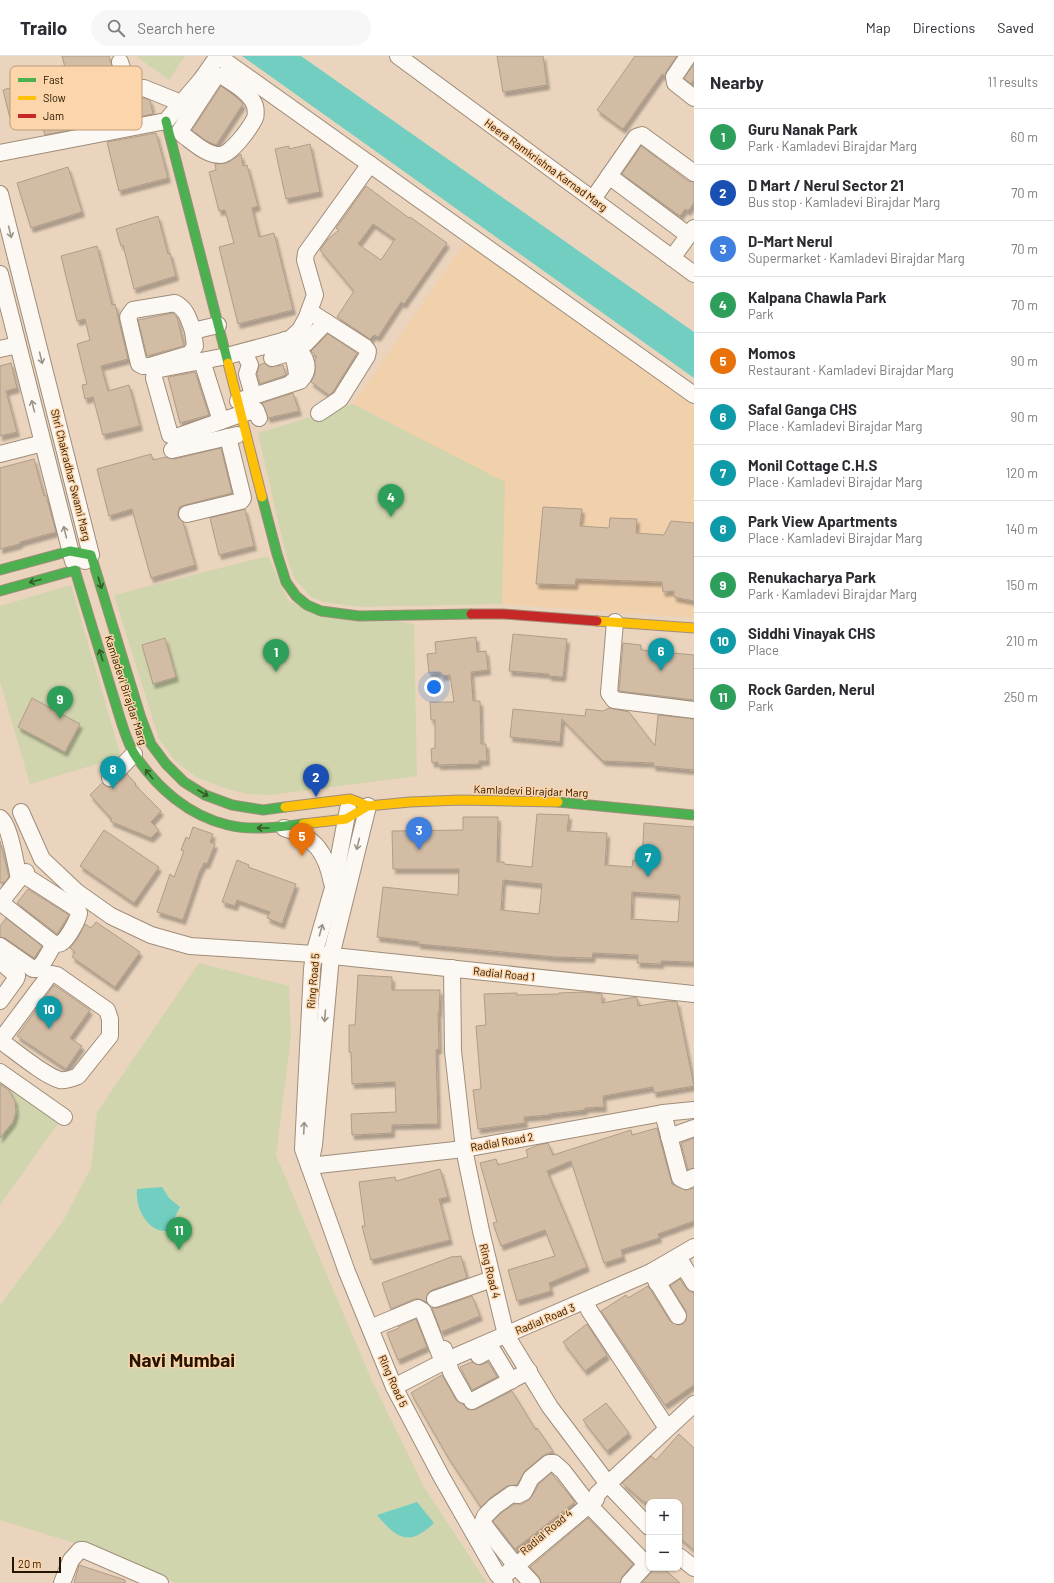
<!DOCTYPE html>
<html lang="en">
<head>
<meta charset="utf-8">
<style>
  :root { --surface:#fff; --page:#f7f7f7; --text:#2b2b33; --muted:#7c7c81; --line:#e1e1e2; --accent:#6b5843 }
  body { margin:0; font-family:Barlow,sans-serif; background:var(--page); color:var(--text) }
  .controls { position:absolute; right:12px; bottom:12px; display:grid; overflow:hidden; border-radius:8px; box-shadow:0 1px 3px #0004 }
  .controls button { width:36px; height:36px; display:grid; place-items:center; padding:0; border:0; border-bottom:1px solid var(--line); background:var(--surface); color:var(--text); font:20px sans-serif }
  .scale { position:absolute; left:12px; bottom:10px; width:49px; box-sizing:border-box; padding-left:4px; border:2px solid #261501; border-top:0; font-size:11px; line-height:14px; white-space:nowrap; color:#261501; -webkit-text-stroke:3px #fcd5ab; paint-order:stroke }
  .you { position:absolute; left:434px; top:631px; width:14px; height:14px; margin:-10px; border:3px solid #fff; border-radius:50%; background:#1a73e8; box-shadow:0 0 0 6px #1a73e833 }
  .badge { display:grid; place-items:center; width:26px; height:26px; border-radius:50%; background:var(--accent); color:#fff; font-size:13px; font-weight:700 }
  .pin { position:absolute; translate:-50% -33px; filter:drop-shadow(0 1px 2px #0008) }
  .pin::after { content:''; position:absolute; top:21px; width:14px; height:12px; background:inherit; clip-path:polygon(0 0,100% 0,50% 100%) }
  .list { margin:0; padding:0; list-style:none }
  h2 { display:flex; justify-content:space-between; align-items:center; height:52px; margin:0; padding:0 16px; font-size:17px }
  h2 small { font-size:13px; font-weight:400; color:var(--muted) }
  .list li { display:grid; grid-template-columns:26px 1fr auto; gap:12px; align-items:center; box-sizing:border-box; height:56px; padding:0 16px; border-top:1px solid var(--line) }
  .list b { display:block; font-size:15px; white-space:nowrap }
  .list p { margin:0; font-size:13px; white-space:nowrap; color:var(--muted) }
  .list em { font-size:13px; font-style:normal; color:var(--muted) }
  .icon { flex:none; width:22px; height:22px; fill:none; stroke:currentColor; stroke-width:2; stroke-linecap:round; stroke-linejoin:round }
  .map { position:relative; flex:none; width:694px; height:1527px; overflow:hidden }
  header { display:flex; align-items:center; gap:24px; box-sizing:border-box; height:56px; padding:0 20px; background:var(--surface); border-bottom:1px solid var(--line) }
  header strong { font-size:19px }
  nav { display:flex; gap:22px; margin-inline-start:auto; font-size:14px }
  .search { width:280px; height:36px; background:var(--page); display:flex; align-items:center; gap:10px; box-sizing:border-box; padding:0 14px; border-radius:22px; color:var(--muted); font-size:15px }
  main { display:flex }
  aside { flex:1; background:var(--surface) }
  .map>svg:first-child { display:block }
  .built { fill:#f1d0ac }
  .green { fill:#d0d5ad }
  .water { fill:#72cec0 }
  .building { fill:#d2bca4; stroke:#af9c89; fill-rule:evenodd; filter:url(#shadow) }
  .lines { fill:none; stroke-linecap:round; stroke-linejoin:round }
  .street-casing { stroke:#9f8d79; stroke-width:18 }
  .fast-casing { stroke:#9f8d79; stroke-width:11 }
  .slow-casing { stroke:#9f8d79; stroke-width:11 }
  .jam-casing { stroke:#9f8d79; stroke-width:11 }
  .street { stroke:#fcf9f5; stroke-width:16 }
  .fast { stroke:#4caf50; stroke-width:9 }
  .slow { stroke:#ffc107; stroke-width:9 }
  .jam { stroke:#c62828; stroke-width:9 }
  .oneway { stroke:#9c9287 }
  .oneway2 { stroke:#375a25 }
  .labels { text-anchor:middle; stroke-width:3; stroke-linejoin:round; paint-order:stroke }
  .street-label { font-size:11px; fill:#261501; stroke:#fcd5ab }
  .town-label { font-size:19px; font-weight:bold; fill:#261501; stroke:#fcd5ab }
  .key { fill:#fcd5ab; stroke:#bc9b78; stroke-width:1 }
  .key-label { font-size:11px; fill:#261501 }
</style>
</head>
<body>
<header>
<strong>Trailo</strong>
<div class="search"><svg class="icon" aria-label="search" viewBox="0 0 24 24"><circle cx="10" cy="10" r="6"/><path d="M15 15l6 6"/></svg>Search here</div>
<nav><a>Map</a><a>Directions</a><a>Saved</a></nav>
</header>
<main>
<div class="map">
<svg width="694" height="1527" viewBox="0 0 694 1527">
  <defs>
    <filter id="shadow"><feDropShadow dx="2.5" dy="4.5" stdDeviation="1" flood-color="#0004"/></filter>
  </defs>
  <rect width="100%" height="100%" fill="#ead4bd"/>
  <path class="built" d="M465 186 694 350V562L502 548 353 348Z"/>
  <g class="green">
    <path d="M136 0H185L169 24Z"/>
    <path d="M353 348 505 426 502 548 359 551 324 546 311 541 294 522 285 495 258 377Z"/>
    <path d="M268 500 289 546 414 568 417 720 270 739 247 738 224 732 198 722 176 706 159 683 114 539Z"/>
    <path d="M71 529 121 701 30 728 0 625V550Z"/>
    <path d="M199 907 289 930 291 981 276 1099 372 1325 424 1431 487 1527H176L84 1490 0 1464V1249L63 1165 91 1112 97 1056Z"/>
    <path d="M0 1025 59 1066 0 1149Z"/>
  </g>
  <g class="water">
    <path d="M242 0H301L694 276V322Z"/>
    <path d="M162 1131 169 1142 180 1151 168 1175C147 1177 135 1151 137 1133Z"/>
    <path d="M417 1446 434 1467C409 1491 397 1483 377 1459Z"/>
  </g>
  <g class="building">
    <path d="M62 0H109L117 27 76 38 71 41 69 45 71 53 76 56 102 51 107 67 45 79 38 54 10 62 3 34 37 24 42 42 71 34Z"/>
    <path d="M497 0H543L547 29 503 36Z"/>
    <path d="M635 0H677L666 16 665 20 662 18 623 73 597 54Z"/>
    <path d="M694 8V23L691 28 684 22Z"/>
    <path d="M221 30 235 40 243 48 216 89 205 84 192 74Z"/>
    <path d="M143 42 150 44 153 58 123 64V58L120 46Z"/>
    <path d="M156 77 168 122 119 135 107 86Z"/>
    <path d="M310 88 320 136 286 143 275 93 289 90V93Z"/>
    <path d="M641 90 688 125 694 126V147L688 155 685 153 680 160 622 118Z"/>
    <path d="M241 98 243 110 247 109 258 150 252 152 259 181 274 177 293 254 238 268 219 191 234 187 225 154 219 155 209 116 216 114 215 108 227 107Z"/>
    <path d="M68 111 82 156 31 172 17 127Z"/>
    <path d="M366 130 409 162 410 161 447 187 404 248 401 246 378 281 374 279 370 283 337 261 354 235 320 194 328 183 339 174 336 172ZM373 168 395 183 381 204 358 188Z"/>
    <path d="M158 160 168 198 170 197 176 220 134 233 123 189 121 190 116 173Z"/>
    <path d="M97 190 112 249 115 248 128 303 101 310 108 335 129 329 140 370 103 379 93 341 85 343 82 329 87 328 77 288 90 284 85 263 77 265 61 200Z"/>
    <path d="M173 257 177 261 184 290 147 300 138 264Z"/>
    <path d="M328 278 357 297 333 336 329 339 311 326 315 317V303L317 301 311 295Z"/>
    <path d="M11 307 17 332 6 335 17 376 0 380V310Z"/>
    <path d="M265 307 270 311 283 309 286 319 260 328 257 318 259 309Z"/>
    <path d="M195 316 209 359 180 367 168 321Z"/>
    <path d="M293 337 299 355 268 362 262 347Z"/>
    <path d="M221 392 232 437 185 449 180 451 178 456V461L183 466 195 509 151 522 132 453 109 460 97 413 151 398 153 404 166 401 174 403Z"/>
    <path d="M34 403 44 440 46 439 56 476 20 486V488L0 493V412Z"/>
    <path d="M543 451 582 453 580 470 609 472 610 462 637 463 636 477 664 479 671 465 694 467V545L674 541V535L663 536 662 526 576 523 575 529 536 528Z"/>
    <path d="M245 453 254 490 219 499 210 462Z"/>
    <path d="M513 578 567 583 563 621 549 620V618L509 615Z"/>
    <path d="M476 581 477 596 486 595 488 614 471 616 473 645H480L481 688H486L487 705H479V708L438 709V706L432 707 431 693 435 692V664H431L430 646H454L450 619 441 620V616L429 617 427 598 436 597 435 586Z"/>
    <path d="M165 582 176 621 153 628 142 589Z"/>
    <path d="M623 587 641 589V594L694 599V644L619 635Z"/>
    <path d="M32 642 80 668 65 696 18 671Z"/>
    <path d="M609 652 629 656 655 690 658 659 694 663V714L653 710 654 707 603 705 562 663 560 686 510 681 513 653 585 660 586 653 603 655Z"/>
    <path d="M127 718 136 728 135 729 161 755 151 766 159 774 151 782 110 765 112 763 90 739 102 727 107 731H113Z"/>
    <path d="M537 758 569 759 567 775 607 777 605 809 632 811 633 804 642 805 644 767 694 771V906L661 905V908L637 907 638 899 593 897 592 902 556 901 418 888 419 886 377 881 383 831 458 839 459 813H393L392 775 463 774V761H498L497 806H504V808L532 811ZM503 824 542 828 539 858 501 854ZM632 836 678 839 680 840 678 866 631 863Z"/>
    <path d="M193 771 213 778 210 786 215 788 207 808 204 807 199 817 183 864 157 856 170 818 174 821 184 795 181 794 186 781 189 783Z"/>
    <path d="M104 774 159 811 134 847 80 810Z"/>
    <path d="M0 785 9 821 5 826 0 827Z"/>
    <path d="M237 804 249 809 248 811 296 828 282 868 267 862 270 856 237 844 235 850 222 846Z"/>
    <path d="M28 833 69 859 57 878 17 847Z"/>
    <path d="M6 862 42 890 34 902 5 882 0 881V870Z"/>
    <path d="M96 866 140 896 115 931 72 901 75 896 70 892 77 883 85 868 91 872Z"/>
    <path d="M358 919 392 921V934H440L439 957H438L439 993 436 994 438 1068 392 1069V1077L352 1079 351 1058 396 1056 395 1026 352 1028 351 996H349V969H355Z"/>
    <path d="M54 929 90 954 70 982 82 990 66 1013 17 980Z"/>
    <path d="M584 936 602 938V947L635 941 637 942 638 950 668 945 677 946 694 1030 654 1037 653 1031 603 1040 604 1051 585 1052V1054L549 1058V1059L524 1061 525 1067 478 1073 473 1034 481 1033 476 970 486 969 484 938 517 937V939L559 938V937Z"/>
    <path d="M0 1028 9 1034 15 1045 16 1056 13 1066 0 1082Z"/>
    <path d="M657 1072 672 1128 686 1134 694 1132V1165L658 1178 659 1182 621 1194 623 1201 604 1207 571 1105 547 1115 587 1211 549 1227 551 1235 517 1245 508 1214 555 1200 545 1174 501 1190 493 1167 497 1166 480 1107 496 1103 498 1109 528 1101 526 1094 538 1089 548 1087 553 1099 631 1074 632 1079Z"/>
    <path d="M694 1082V1112L688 1114 681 1087Z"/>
    <path d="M440 1113 448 1141 439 1143 450 1184 371 1204 362 1170H365L359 1126 395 1121 396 1125Z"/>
    <path d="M454 1200V1201L461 1200 467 1222 432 1234 428 1237 426 1246 419 1243H415L391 1253 382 1227Z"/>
    <path d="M680 1223 686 1232 690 1236H694V1329L665 1349 601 1255 626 1239 628 1242 648 1230 670 1265 678 1269 683 1268 686 1264V1255L670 1230Z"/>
    <path d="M472 1240 480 1260 441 1276 432 1252H438Z"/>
    <path d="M416 1263 427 1291 398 1304 387 1277 399 1272 398 1271Z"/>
    <path d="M587 1268 607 1299 585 1315 563 1286Z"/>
    <path d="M472 1306 480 1309 488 1306 497 1321 472 1334 460 1311Z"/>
    <path d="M442 1319 456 1344 463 1348 467 1353 471 1354 476 1353 512 1335 536 1374 537 1372 553 1395 543 1400 525 1415 517 1429 507 1430 490 1442 481 1451 448 1401 411 1337Z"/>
    <path d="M606 1347 629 1377 607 1395 583 1364Z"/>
    <path d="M679 1378 694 1392V1494L679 1481V1446H644L622 1427 651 1400 656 1404Z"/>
    <path d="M551 1417 575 1446 515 1493 493 1465 501 1457 514 1448H522L529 1444 532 1440 539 1428Z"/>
    <path d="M588 1462 633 1508 622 1521 620 1527H541L539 1521 530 1511Z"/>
    <path d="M79 1509 125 1524V1527H74Z"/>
    <path d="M655 1512H663L680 1527H642Z"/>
  </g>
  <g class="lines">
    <g class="street-casing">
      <g id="street">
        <path d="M218 0 694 339"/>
        <path d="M398 0 694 218"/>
        <path d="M688 0 674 21 675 27 694 42"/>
        <path d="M120 6 129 34"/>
        <path d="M109 39 114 60"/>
        <path d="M189 39 199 46 180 75 183 79C193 86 206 99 220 99 231 99 250 72 255 62 256 60 256 54 255 50 251 37 233 27 222 20H216L199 46"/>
        <path d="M78 47 129 34 144 32 181 47"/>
        <path d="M0 97 166 65 201 24 218 0"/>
        <path d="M609 120 688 179"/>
        <path d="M0 138 91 499 85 505"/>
        <path d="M593 143 636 81 642 79 694 117"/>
        <path d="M672 202 694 172"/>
        <path d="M0 218 73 505"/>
        <path d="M309 255 365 291 368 295 367 300 340 343 319 357"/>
        <path d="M193 275C189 264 187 253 175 247L133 254 128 261 139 308 143 310H150L190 298 195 290 193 275 218 269"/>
        <path d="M285 284C291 295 299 313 296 325L292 326"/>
        <path d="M298 292 306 287 326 266"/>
        <path d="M0 293 18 289"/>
        <path d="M244 296 250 309 247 318 251 332"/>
        <path d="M272 302 291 296"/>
        <path d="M202 305 221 365"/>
        <path d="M238 345 300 325C315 310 301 295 290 283"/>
        <path d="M259 362 256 354 241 358 176 381 170 379 154 322 155 316 160 313 227 300 290 283 300 274 307 261 315 239 305 204 306 197 370 108"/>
        <path d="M172 394 237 379"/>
        <path d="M0 398 43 387"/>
        <path d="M187 458 241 445 243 442 228 381"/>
        <path d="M615 566 609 637 614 644 694 654"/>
        <path d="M110 722 134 698"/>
        <path d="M348 753 333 832 314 898 312 913 303 1093 347 1216 394 1331 441 1420 497 1518 505 1527"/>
        <path d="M21 756 42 803 77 836 111 860 151 879 190 890 314 898 694 938"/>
        <path d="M0 762C10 768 16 810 19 823"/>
        <path d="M284 772C315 781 326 796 332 827"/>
        <path d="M0 846 54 888"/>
        <path d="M0 847 19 823 26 816"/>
        <path d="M0 890 33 913H37L43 907 54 888C56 888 59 888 61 887 67 884 78 864 79 857L77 853 24 819"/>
        <path d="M0 905 17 920 16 923 0 945"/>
        <path d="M452 912 453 995 464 1093 481 1175 506 1279 550 1351 608 1428 649 1471"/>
        <path d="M0 985 48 921 52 918 57 919 107 954 110 963V980L78 1020C73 1022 66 1025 60 1024 45 1020 15 995 1 985"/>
        <path d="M0 1016 64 1061"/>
        <path d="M663 1057 680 1122 686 1125 694 1121"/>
        <path d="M669 1081 694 1072"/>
        <path d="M312 1099 314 1089 331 900 368 750"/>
        <path d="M309 1110 464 1093 663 1057 694 1054"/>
        <path d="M678 1201 694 1227"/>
        <path d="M651 1216 678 1260"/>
        <path d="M657 1227 683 1210"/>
        <path d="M435 1243 492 1223"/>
        <path d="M586 1245 589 1254 667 1372"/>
        <path d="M370 1272 418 1252 423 1255 443 1306"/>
        <path d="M444 1293 451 1316 464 1339"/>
        <path d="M479 1300 489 1294 493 1295 511 1325"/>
        <path d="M394 1331 447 1304 651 1216 694 1191"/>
        <path d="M472 1345 529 1315"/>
        <path d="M679 1500 694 1512"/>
        <path d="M512 1505 484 1469 483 1465 485 1460 495 1450 512 1438 518 1439 524 1436 531 1422 549 1407H554L563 1415 589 1449 646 1508"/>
        <path d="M516 1510 532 1527"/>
        <path d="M506 1518 596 1443 597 1438 694 1348"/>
        <path d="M62 1527 71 1504 80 1494H84L160 1527"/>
        <path d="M629 1527 649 1505"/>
      </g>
    </g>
    <g class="fast-casing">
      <g id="fast">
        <path d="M166 65 228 307"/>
        <path d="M262 441 277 498 286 526 296 540 307 549 321 555 359 560 471 558"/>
        <path d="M0 514 70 495 91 499 141 662 151 688 166 708 184 726 205 739 232 749 263 754 285 751"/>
        <path d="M0 535 75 514C87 555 100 596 112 636 118 654 125 684 135 699 157 732 189 760 228 769 253 775 278 771 303 768"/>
        <path d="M558 746 694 759"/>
      </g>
    </g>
    <g class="slow-casing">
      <g id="slow">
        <path d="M228 307 262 441"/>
        <path d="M597 565 694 572"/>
        <path d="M285 751 350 743 368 750"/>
        <path d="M303 768 346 763 368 750 410 746 461 744 558 746"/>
      </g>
    </g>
    <g class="jam-casing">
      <path id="jam" d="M471 558H504L597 565"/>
    </g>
    <use href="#street" class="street"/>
    <use href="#fast" class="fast"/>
    <use href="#slow" class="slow"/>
    <use href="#jam" class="jam"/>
  </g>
  <defs><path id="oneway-shaft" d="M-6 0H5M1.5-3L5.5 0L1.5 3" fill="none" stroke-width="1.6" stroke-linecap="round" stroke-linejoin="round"/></defs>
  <g class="oneway">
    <use href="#oneway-shaft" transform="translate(10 176) rotate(76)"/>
    <use href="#oneway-shaft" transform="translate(41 302) rotate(76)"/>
    <use href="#oneway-shaft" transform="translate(33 350) rotate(-104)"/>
    <use href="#oneway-shaft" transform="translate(65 476) rotate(-104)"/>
    <use href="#oneway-shaft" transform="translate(358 788) rotate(104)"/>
    <use href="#oneway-shaft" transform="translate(321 874) rotate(-74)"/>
    <use href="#oneway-shaft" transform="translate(325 960) rotate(94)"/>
    <use href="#oneway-shaft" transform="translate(304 1072) rotate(-87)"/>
  </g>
  <g class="oneway2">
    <use href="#oneway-shaft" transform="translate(35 525) rotate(165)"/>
    <use href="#oneway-shaft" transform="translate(100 527) rotate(73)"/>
    <use href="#oneway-shaft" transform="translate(101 599) rotate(-107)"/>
    <use href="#oneway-shaft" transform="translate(149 718) rotate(-128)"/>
    <use href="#oneway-shaft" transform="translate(203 737) rotate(30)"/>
    <use href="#oneway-shaft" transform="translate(263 772) rotate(-180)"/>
  </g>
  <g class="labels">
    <g class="street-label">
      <text transform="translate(546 109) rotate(36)" y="4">Heera Ramkrishna Karnad Marg</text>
      <text transform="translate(71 419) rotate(76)" y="4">Shri Chakradhar Swami Marg</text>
      <text transform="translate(126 634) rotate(72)" y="4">Kamladevi Birajdar Marg</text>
      <text transform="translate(531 735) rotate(2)" y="4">Kamladevi Birajdar Marg</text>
      <text transform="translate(504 918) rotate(6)" y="4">Radial Road 1</text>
      <text transform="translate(313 925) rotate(-85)" y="4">Ring Road 5</text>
      <text transform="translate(502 1086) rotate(-10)" y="4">Radial Road 2</text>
      <text transform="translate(490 1215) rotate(76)" y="4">Ring Road 4</text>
      <text transform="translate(545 1263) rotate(-23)" y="4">Radial Road 3</text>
      <text transform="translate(393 1325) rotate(66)" y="4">Ring Road 5</text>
      <text transform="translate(546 1476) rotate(-40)" y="4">Radial Road 4</text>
    </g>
    <g class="town-label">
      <text x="182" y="1311">Navi Mumbai</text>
    </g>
  </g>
  <rect x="10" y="10" width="132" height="64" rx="6" class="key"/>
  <rect x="18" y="22" width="18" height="4" fill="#4caf50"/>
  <rect x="18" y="40" width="18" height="4" fill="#ffc107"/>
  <rect x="18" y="58" width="18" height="4" fill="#c62828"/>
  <g class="key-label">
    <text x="43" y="28">Fast</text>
    <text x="43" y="46">Slow</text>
    <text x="43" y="64">Jam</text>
  </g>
</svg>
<div class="controls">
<button>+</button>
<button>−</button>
</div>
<div class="scale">20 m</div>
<div class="you"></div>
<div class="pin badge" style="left:276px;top:616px;background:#2e9e5b">1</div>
<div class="pin badge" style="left:316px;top:741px;background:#1a4fb4">2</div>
<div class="pin badge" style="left:419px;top:794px;background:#3f7fe0">3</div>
<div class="pin badge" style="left:391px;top:461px;background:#2e9e5b">4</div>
<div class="pin badge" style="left:302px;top:800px;background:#e8710a">5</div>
<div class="pin badge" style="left:661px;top:615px;background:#0f9aa8">6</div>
<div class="pin badge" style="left:648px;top:821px;background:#0f9aa8">7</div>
<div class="pin badge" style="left:113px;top:733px;background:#0f9aa8">8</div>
<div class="pin badge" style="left:60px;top:663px;background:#2e9e5b">9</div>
<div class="pin badge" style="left:49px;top:973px;background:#0f9aa8">10</div>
<div class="pin badge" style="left:179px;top:1194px;background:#2e9e5b">11</div>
</div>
<aside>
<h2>Nearby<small>11 results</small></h2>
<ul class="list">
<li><span class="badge" style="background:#2e9e5b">1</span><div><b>Guru Nanak Park</b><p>Park · Kamladevi Birajdar Marg</p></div><em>60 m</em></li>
<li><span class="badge" style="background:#1a4fb4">2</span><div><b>D Mart / Nerul Sector 21</b><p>Bus stop · Kamladevi Birajdar Marg</p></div><em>70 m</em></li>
<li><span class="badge" style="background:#3f7fe0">3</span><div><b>D-Mart Nerul</b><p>Supermarket · Kamladevi Birajdar Marg</p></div><em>70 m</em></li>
<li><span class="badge" style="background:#2e9e5b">4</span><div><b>Kalpana Chawla Park</b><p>Park</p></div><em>70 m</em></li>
<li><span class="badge" style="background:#e8710a">5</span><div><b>Momos</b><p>Restaurant · Kamladevi Birajdar Marg</p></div><em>90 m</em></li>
<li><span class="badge" style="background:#0f9aa8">6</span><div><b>Safal Ganga CHS</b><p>Place · Kamladevi Birajdar Marg</p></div><em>90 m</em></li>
<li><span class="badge" style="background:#0f9aa8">7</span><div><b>Monil Cottage C.H.S</b><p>Place · Kamladevi Birajdar Marg</p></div><em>120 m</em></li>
<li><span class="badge" style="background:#0f9aa8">8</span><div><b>Park View Apartments</b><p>Place · Kamladevi Birajdar Marg</p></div><em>140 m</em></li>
<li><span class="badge" style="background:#2e9e5b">9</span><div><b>Renukacharya Park</b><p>Park · Kamladevi Birajdar Marg</p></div><em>150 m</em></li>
<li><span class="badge" style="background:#0f9aa8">10</span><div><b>Siddhi Vinayak CHS</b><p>Place</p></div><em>210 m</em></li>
<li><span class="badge" style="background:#2e9e5b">11</span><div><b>Rock Garden, Nerul</b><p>Park</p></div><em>250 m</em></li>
</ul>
</aside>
</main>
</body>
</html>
